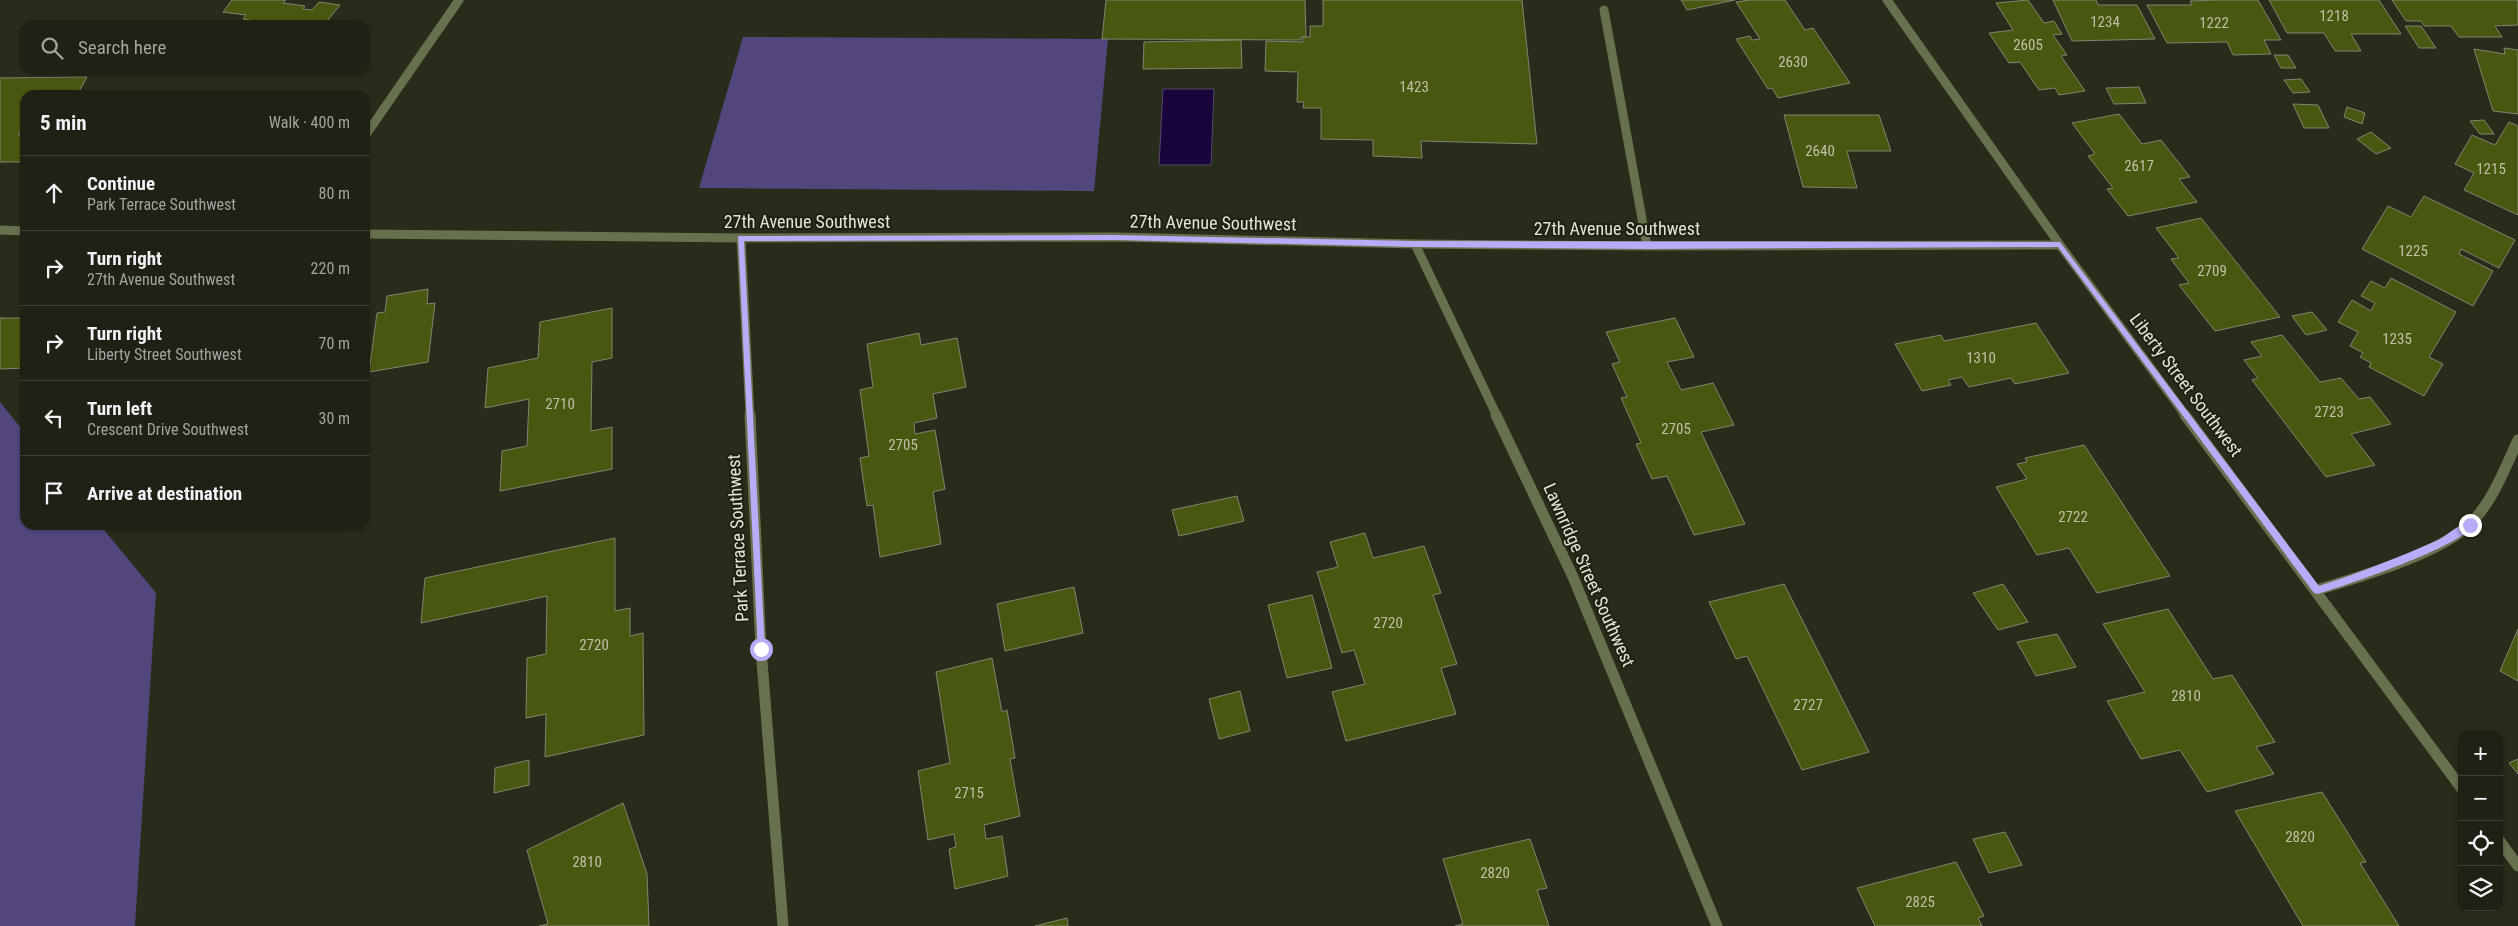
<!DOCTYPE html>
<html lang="en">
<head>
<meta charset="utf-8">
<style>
  :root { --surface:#1e2214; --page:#2b2f22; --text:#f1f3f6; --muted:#a1a4a0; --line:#3c3f34 }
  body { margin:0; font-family:"Roboto Condensed",sans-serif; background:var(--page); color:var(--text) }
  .controls { position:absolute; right:15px; bottom:15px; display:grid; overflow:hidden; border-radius:10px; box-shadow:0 1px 4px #0004 }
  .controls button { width:45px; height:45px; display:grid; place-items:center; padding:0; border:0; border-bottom:1px solid var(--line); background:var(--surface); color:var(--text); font:25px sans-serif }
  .stop { position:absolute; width:15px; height:15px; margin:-11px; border:4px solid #b9abf7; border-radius:50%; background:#fff }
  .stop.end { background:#b9abf7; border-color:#fff; box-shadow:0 1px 5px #0008 }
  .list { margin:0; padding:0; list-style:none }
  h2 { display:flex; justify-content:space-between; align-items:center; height:65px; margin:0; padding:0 20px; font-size:21px }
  h2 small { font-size:16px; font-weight:400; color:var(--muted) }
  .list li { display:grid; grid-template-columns:32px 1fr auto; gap:15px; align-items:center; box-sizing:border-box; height:75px; padding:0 20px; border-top:1px solid var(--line) }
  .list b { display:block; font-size:19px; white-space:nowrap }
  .list p { margin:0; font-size:16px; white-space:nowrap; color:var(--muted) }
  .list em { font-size:16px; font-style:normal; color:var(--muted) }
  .icon { flex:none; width:28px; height:28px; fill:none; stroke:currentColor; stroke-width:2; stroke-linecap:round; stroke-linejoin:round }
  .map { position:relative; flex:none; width:2518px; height:926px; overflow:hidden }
  .search { position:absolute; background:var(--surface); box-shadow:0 1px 4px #0004; left:20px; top:20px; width:350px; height:55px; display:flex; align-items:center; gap:12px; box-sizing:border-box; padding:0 18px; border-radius:15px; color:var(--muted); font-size:19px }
  .panel { position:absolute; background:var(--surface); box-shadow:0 1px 4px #0004; left:20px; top:90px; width:350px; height:440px; border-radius:15px }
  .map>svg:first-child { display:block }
  .green { fill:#52467d }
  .water { fill:#19053b; stroke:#55486a }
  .building { fill:#495810; stroke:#7f8570 }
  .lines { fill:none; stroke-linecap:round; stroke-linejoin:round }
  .lane { stroke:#67714e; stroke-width:9 }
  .street-far1 { stroke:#67714e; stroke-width:9 }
  .street { stroke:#67714e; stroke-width:11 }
  .route { fill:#b9abf7 }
  .labels { text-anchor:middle; stroke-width:4; stroke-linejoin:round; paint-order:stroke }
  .number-label { font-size:15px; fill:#bbc1a7 }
  .street-label { font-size:18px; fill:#e1e4d9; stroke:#1e2311 }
</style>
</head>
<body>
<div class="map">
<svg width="2518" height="926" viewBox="0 0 2518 926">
  <rect width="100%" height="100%" fill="#282d1b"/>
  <g class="green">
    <path d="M743 37 1108 39 1094 191 699 188Z"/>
    <path d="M0 402 25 433V525H100L156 593 135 926H0Z"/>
  </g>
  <path class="water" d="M1163 89H1214L1211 165H1159Z"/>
  <g class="building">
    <path d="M232 0H286L283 3 305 6 303 9 312 10 319 2 340 5 324 25H246L250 20 243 19 246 15 223 12Z"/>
    <path d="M1106 0H1305L1306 37H1301V40L1102 39Z"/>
    <path d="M1323 0H1522L1537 144 1421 141 1422 158 1373 156V140L1321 139V108H1303L1304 102H1297L1298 72 1265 71 1266 41 1303 42V37H1310V26H1323Z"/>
    <path d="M1681 0H1735L1687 10Z"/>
    <path d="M1750 0H1785L1805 30 1813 28 1850 83 1778 98 1772 88 1768 89 1736 39 1750 36 1752 40 1760 39 1736 2Z"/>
    <path d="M2028 0 2044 23 2054 21 2062 34 2053 35 2067 55 2061 56 2085 91 2059 95 2055 88 2039 90 2020 62 2009 63 1989 33 2013 30 1996 3Z"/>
    <path d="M2053 0H2096L2098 5H2137L2155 39 2072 41Z"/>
    <path d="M2216 0H2258L2281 40H2264L2271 54 2233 55 2227 42 2167 43 2147 5H2192L2190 1Z"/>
    <path d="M2269 0H2379L2401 34H2351L2361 51H2335L2324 33H2287Z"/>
    <path d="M2392 0H2518V25L2495 26 2502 37H2459L2451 26H2424L2421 21H2406Z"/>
    <path d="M2405 26H2421L2436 48H2419Z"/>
    <path d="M1241 40 1242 68 1143 69 1144 42Z"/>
    <path d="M2504 48 2518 50V114L2493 111 2474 49 2505 54Z"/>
    <path d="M2274 55H2288L2296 68H2281Z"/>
    <path d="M87 77 77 95H25V123L18 135H25V162H0V78Z"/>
    <path d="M2301 79 2310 92 2293 93 2284 80Z"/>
    <path d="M2139 87 2146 103 2114 104 2106 88Z"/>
    <path d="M2293 104 2318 105 2329 128H2304Z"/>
    <path d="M2347 107 2365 113 2362 124 2344 117Z"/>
    <path d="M2119 114 2142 144 2161 140 2190 177 2179 179 2197 202 2128 216 2107 189 2113 188 2088 156 2095 154 2072 123Z"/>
    <path d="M1784 115H1879L1891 151H1847L1857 188 1803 187Z"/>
    <path d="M2484 120 2494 134H2480L2470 121Z"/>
    <path d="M2509 122 2518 126V215L2464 190 2474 173 2455 164 2472 135 2495 145Z"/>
    <path d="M2371 132 2391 148 2376 154 2357 139Z"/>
    <path d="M2424 196 2515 240 2499 268 2461 249 2459 254 2493 271 2473 306 2362 249 2388 206 2411 217Z"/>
    <path d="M2201 218 2280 317 2215 331 2179 285 2189 283 2171 259 2179 258 2156 228Z"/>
    <path d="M2391 278 2456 312 2429 357 2443 364 2424 396 2369 367 2371 363 2360 357 2363 353 2350 346 2358 332 2338 322 2352 300 2371 311 2375 303 2361 296 2371 281 2385 288Z"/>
    <path d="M428 289 427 304 435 303 428 362 369 372 377 313 385 312 387 296Z"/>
    <path d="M612 308V358L592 362 591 431 612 427V469L500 491 502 451 527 446 529 399 485 408 488 368 538 358 540 322Z"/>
    <path d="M2312 312 2327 330 2306 335 2292 316Z"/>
    <path d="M0 318H25V368L0 369Z"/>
    <path d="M1675 318 1694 357 1667 362 1681 390 1713 383 1734 425 1701 432 1745 524 1694 535 1667 476 1652 479 1636 444 1641 443 1621 398 1627 397 1612 364 1620 362 1606 332Z"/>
    <path d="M2036 323 2069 373 2015 384 2011 378 1969 387 1962 377 1948 380 1951 385 1922 391 1895 344 1941 335 1944 341Z"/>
    <path d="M919 333 921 345 957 338 966 387 933 394 937 418 914 423 915 434 935 430 945 489 933 492 941 544 880 557 873 505 867 506 860 458 869 456 860 390 873 387 867 344Z"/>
    <path d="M2282 335 2320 382 2341 378 2359 399 2370 397 2391 424 2351 434 2375 465 2326 477 2252 380 2258 378 2244 360 2262 356 2251 342Z"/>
    <path d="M2084 445 2170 576 2097 593 2069 548 2037 555 1996 487 2027 479 2017 464 2027 462 2025 458Z"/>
    <path d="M1237 496 1244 521 1179 536 1172 510Z"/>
    <path d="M1365 533 1373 558 1424 546 1441 593 1433 595 1457 664 1441 668 1456 714 1346 741 1332 692 1365 684 1354 650 1342 653 1317 572 1338 567 1330 542Z"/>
    <path d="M615 538V611L630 608V636L643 633 644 735 545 757 546 714 526 718 527 658 546 654 547 596 421 623 425 578Z"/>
    <path d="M1784 584 1869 752 1802 770 1747 656 1736 659 1709 602Z"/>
    <path d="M2003 584 2028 622 1998 630 1973 593Z"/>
    <path d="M1074 587 1083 633 1005 651 997 604Z"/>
    <path d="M1312 595 1332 668 1287 678 1268 605Z"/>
    <path d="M2168 609 2213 679 2232 675 2275 742 2256 747 2274 774 2207 792 2180 750 2141 759 2107 701 2145 692 2103 624Z"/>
    <path d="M2518 629V681L2500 671Z"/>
    <path d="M2057 634 2076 667 2036 676 2017 642Z"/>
    <path d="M992 658 1002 712 1007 710 1015 758 1010 759 1020 816 984 825 986 839 1002 836 1008 876 955 889 949 849 956 847 954 834 928 840 918 771 950 763 936 672Z"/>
    <path d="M1240 691 1250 731 1219 739 1209 699Z"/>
    <path d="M2518 759V774L2509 763Z"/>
    <path d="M529 760V785L494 793 495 768Z"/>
    <path d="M2322 792 2366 862 2360 863 2399 926H2303L2235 811Z"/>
    <path d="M623 803 647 874 649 926H539L548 924 527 850Z"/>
    <path d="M2005 832 2022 865 1989 873 1973 839Z"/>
    <path d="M1530 839 1547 888 1537 890 1549 926H1455L1463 924 1443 859Z"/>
    <path d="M1956 862 1984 916 1978 918 1982 926H1875L1857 888Z"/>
    <path d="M1067 918 1068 926H1035Z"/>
  </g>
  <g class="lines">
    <path class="lane" d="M1604 10 1647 246"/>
    <g class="street-far1">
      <path d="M1887 0 2060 245 2186 416"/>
      <path d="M365 136 459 0"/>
      <path d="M0 230 25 231"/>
      <path d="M365 234 741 238 1116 237 1415 244 1647 246 2060 245"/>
      <path d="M741 238 750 416"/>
      <path d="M1415 244 1497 416"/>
    </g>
    <g class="street">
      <path d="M750 415 761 649 783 926"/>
      <path d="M1496 415 1573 577 1717 926"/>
      <path d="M2185 415 2462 789"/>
      <path d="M2317 590C2359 577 2440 554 2471 523 2493 501 2505 468 2518 440"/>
      <path d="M2499 840 2518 866"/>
    </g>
  </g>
  <path class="route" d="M1116 235 1415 241 2060 242 2319 586C2359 573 2397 558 2436 541 2446 537 2462 520 2473 523L2474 525C2460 547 2347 585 2318 594L2314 593 2058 247 1647 249 1415 247 1116 240 744 241 765 649 761 653 758 652 738 236Z"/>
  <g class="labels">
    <g class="number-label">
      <text x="2334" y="21">1218</text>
      <text x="2105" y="27">1234</text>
      <text x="2214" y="28">1222</text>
      <text x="2028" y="50">2605</text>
      <text x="1793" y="67">2630</text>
      <text x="1414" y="92">1423</text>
      <text x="1820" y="156">2640</text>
      <text x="2139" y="171">2617</text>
      <text x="2491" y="174">1215</text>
      <text x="2413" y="256">1225</text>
      <text x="2212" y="276">2709</text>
      <text x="2397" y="344">1235</text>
      <text x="1981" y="363">1310</text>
      <text x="560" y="409">2710</text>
      <text x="2329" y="417">2723</text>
      <text x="1676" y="434">2705</text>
      <text x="903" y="450">2705</text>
      <text x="2073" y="522">2722</text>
      <text x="1388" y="628">2720</text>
      <text x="594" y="650">2720</text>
      <text x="2186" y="701">2810</text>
      <text x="1808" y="710">2727</text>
      <text x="969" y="798">2715</text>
      <text x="2300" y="842">2820</text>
      <text x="587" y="867">2810</text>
      <text x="1495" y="878">2820</text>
      <text x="1920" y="907">2825</text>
    </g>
    <g class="street-label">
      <text x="807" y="228">27th Avenue Southwest</text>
      <text transform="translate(1213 223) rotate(1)" y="6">27th Avenue Southwest</text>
      <text x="1617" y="235">27th Avenue Southwest</text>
      <text transform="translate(2186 385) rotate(53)" y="6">Liberty Street Southwest</text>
      <text transform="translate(738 538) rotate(-93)" y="6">Park Terrace Southwest</text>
      <text transform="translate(1589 575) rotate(66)" y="6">Lawnridge Street Southwest</text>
    </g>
  </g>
</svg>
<div class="controls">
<button>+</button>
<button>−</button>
<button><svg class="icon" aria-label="locate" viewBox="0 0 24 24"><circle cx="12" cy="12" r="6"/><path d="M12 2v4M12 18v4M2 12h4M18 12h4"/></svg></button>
<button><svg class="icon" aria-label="layers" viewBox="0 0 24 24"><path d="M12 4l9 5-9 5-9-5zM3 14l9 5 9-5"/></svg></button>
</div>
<div class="stop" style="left:761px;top:649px"></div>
<div class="stop end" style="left:2470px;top:525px"></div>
<div class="search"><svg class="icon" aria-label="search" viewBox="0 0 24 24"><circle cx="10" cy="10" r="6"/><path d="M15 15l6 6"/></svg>Search here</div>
<section class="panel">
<h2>5 min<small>Walk · 400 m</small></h2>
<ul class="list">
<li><svg class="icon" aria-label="ahead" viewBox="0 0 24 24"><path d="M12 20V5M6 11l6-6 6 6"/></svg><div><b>Continue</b><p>Park Terrace Southwest</p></div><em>80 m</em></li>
<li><svg class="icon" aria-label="right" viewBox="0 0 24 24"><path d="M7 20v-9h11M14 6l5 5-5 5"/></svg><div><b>Turn right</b><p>27th Avenue Southwest</p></div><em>220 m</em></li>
<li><svg class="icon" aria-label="right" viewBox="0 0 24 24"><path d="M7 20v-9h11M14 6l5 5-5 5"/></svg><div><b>Turn right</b><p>Liberty Street Southwest</p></div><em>70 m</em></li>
<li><svg class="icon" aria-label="left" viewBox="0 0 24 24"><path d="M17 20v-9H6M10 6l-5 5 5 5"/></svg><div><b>Turn left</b><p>Crescent Drive Southwest</p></div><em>30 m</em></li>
<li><svg class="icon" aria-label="arrive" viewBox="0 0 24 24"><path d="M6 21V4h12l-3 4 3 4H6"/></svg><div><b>Arrive at destination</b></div></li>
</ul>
</section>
</div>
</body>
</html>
